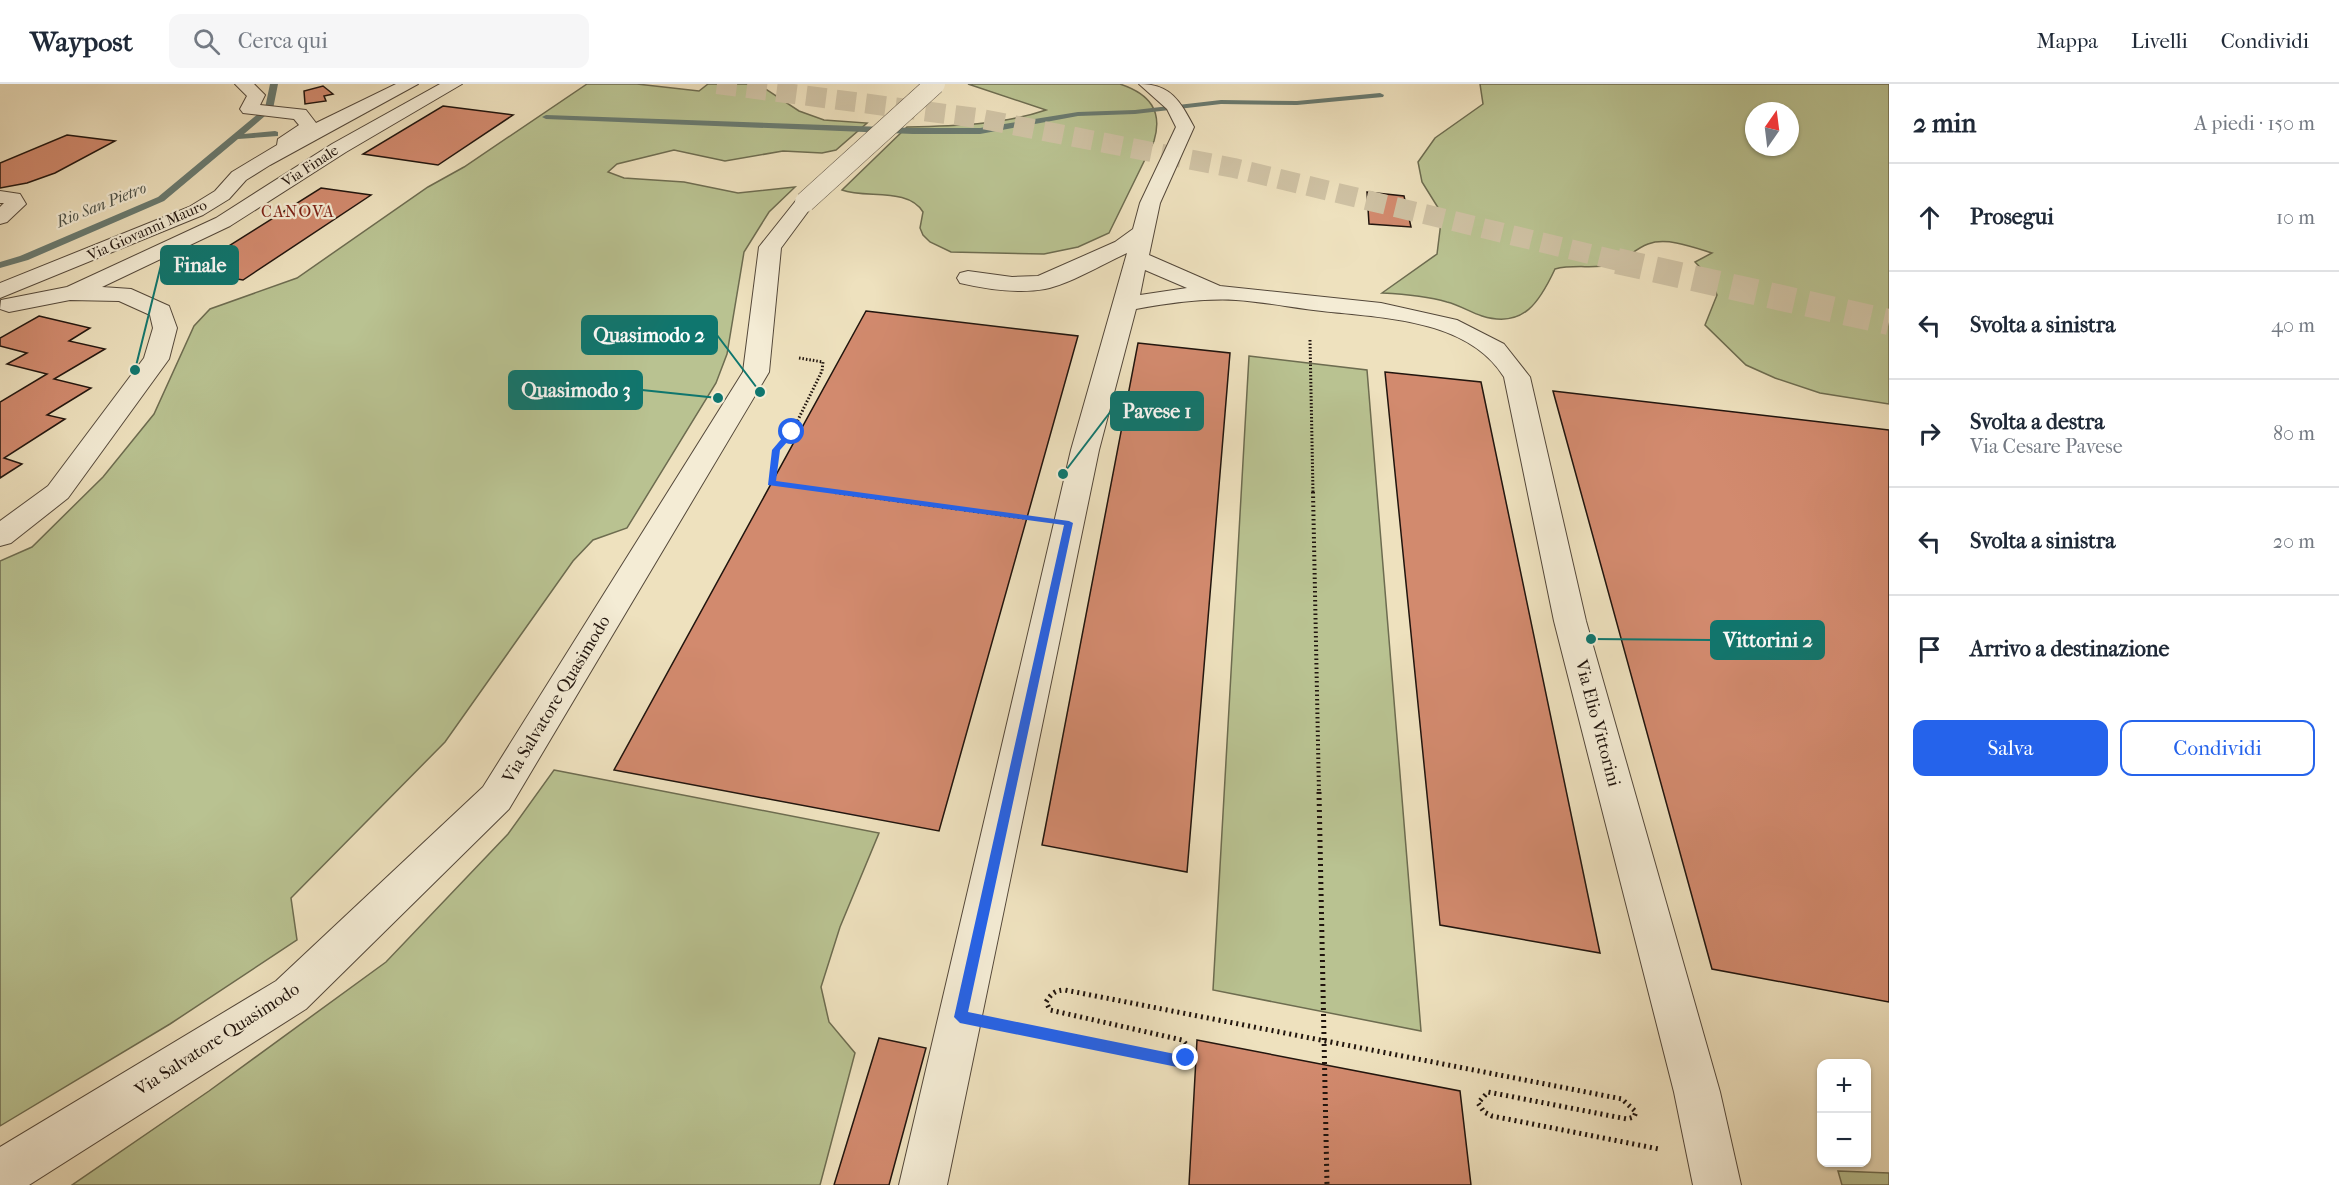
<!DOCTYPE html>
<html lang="it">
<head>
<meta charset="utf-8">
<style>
  :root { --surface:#fff; --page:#f6f6f7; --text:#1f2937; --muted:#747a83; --line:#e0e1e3; --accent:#2563eb }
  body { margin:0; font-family:"IM FELL French Canon",serif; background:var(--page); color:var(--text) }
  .controls { position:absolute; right:18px; bottom:18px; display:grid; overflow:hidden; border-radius:12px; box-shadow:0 2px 4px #0004 }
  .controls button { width:54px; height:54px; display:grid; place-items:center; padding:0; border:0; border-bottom:2px solid var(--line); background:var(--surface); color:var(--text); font:30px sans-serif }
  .compass { position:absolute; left:1745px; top:18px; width:54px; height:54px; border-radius:50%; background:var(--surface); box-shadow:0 2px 4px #0004; rotate:14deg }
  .stop { position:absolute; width:18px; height:18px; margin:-14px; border:4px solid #2563eb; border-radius:50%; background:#fff }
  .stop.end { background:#2563eb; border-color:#fff; box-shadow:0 2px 6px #0008 }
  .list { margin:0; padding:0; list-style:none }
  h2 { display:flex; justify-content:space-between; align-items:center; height:78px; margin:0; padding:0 24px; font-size:26px }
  h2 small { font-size:20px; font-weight:400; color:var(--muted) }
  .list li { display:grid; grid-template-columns:39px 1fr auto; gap:18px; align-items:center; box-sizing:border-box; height:108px; padding:0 24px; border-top:2px solid var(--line) }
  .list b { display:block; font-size:22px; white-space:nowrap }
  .list p { margin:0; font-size:20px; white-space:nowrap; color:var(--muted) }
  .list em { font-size:20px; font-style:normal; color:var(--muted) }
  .actions { display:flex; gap:12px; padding:18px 24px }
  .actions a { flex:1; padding:14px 0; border:2px solid var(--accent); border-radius:12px; text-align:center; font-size:21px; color:var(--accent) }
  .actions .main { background:var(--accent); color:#fff }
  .icon { flex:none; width:33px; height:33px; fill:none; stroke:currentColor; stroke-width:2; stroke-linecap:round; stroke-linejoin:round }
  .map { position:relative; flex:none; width:1889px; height:1101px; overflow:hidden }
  header { display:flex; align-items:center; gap:36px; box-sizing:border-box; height:84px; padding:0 30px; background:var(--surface); border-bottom:2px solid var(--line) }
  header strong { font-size:28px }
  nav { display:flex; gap:33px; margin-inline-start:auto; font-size:21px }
  .search { width:420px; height:54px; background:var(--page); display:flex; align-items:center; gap:15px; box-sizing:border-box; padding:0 21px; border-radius:12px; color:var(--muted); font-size:22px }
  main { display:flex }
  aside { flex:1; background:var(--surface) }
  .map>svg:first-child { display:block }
  .green { fill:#b9c291; stroke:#6d6c50; stroke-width:1.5; fill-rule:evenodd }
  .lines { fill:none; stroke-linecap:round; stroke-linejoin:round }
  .stream { fill:#697a70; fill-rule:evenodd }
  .building { fill:#d28a6e; stroke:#21150e; stroke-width:1.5 }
  .highway-tunnel-far1 { stroke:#cfc2a4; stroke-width:20; stroke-dasharray:20 10; stroke-linecap:butt }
  .highway-tunnel { stroke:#cfc2a4; stroke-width:26; stroke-dasharray:26 13; stroke-linecap:butt }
  .minor-casing { stroke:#54483a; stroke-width:2 }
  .path-far2 { stroke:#21150e; stroke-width:3; stroke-dasharray:1.5 2; stroke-linecap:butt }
  .path-far1 { stroke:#21150e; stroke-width:4; stroke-dasharray:1.5 3; stroke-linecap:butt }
  .path { stroke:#21150e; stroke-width:5; stroke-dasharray:2 4; stroke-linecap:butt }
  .minor { fill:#f4ecd5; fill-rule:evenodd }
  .minor-bridge-casing { stroke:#54483a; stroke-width:21; stroke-linecap:butt }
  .minor-bridge { stroke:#f4ecd5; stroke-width:20 }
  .route { fill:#2563eb }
  .labels { text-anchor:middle; stroke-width:4.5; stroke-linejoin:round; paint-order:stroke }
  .far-street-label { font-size:15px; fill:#21150e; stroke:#f4ecd5 }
  .far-water-label { font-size:16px; font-style:italic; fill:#4b5047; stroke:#f4ecd5 }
  .far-neighbourhood-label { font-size:16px; letter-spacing:1.5px; fill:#7a1f14; stroke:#f4ecd5 }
  .street-label { font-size:18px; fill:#21150e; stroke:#f4ecd5 }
  .leader { fill:none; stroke:#0f766e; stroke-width:2 }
  .callout-dot { fill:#0f766e; stroke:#f4ecd5; stroke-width:2 }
  .callout { fill:#0f766e; stroke:#0f766e; stroke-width:2 }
  .callout-label { font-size:20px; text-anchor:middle; font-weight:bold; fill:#fff }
</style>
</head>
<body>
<header>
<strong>Waypost</strong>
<div class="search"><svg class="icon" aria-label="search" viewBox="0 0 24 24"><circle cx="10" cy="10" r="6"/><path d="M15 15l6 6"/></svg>Cerca qui</div>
<nav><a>Mappa</a><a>Livelli</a><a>Condividi</a></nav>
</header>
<main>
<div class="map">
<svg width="1889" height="1101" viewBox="0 0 1889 1101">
  <rect width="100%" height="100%" fill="#eee1be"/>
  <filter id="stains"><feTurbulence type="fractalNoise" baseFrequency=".00333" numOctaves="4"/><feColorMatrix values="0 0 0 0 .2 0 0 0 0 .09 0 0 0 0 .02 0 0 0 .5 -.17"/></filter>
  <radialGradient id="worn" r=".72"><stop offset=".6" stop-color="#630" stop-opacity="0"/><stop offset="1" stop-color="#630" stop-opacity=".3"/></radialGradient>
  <g class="green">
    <path d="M587 0H637L699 7 708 0H758L799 27 824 36 867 39 836 66 822 69 783 67 725 77 674 66 617 80 608 88 624 94 684 98 738 109 795 103 769 128 744 168 727 270 716 299 627 444 593 456 573 477 445 658 291 814 297 856 170 940 0 1042V477L32 463 103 393 154 330 194 242 210 225 297 194 428 103 464 83Z"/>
    <path d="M968 0H1120C1150 10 1163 27 1154 57L1109 149 1078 163 1044 170 951 168 930 158 923 151 920 144 923 128C908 103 866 115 842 106L907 43C953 42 1002 41 1046 26Z"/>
    <path d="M1480 0H1889V320L1820 309 1775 294 1746 281 1705 241 1717 211 1711 195 1695 178 1712 169C1693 163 1667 153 1648 160 1634 165 1625 177 1611 181 1593 185 1574 180 1555 185 1540 217 1524 245 1482 232 1470 228 1459 221 1447 218 1427 212 1404 210 1382 209L1437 170 1442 130 1422 98 1418 78 1435 54 1483 20ZM1754 27H1790V63H1754Z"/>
    <path d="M1249 272 1367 286 1421 947 1213 906Z"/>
    <path d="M554 686 879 749 840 843 821 903 829 938 855 969 820 1101H72L209 1007 386 878 508 750Z"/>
    <path d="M1838 1087 1889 1089V1101H1842Z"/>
  </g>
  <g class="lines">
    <g class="stream">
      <path d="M270 0H278L273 25 244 50 275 47 278 48V52L238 55 164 117 28 176 0 184V178L20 172 158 113 265 24Z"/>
      <path d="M1380 9 1384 11 1383 13 1297 21 1221 20 1135 30 1078 32 980 50H913L546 35 542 33 546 31 913 44H980L1078 28 1135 26 1221 16 1297 17Z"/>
    </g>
  </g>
  <g class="building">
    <path d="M323 2 333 10 324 12 326 17 305 20 304 7Z"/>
    <path d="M443 22 513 31 438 81 363 70Z"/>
    <path d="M67 51 115 57 55 89 27 99 0 104V79Z"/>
    <path d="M321 104 371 111 243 196 189 187Z"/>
    <path d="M1367 108 1404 112 1411 143 1369 140Z"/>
    <path d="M866 227 1078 252 939 747 614 686Z"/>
    <path d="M39 232 90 244 69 257 105 265 54 295 91 304 47 331 65 335 4 374 22 380 0 394V318L47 290 7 280 27 269 0 262V254Z"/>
    <path d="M1138 259 1230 269 1187 788 1042 761Z"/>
    <path d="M1385 288 1481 298 1600 869 1440 841Z"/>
    <path d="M1553 307 1889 346V918L1712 885Z"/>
    <path d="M879 954 926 964 889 1101H834Z"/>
    <path d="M1197 956 1460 1007 1471 1101H1189Z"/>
  </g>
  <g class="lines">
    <path class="highway-tunnel-far1" d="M717 0 977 34 1234 84 1623 178"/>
    <path class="highway-tunnel" d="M1617 177 1889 238"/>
    <g class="minor-casing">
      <g id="minor">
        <path d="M235 0H254L265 11 260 21 306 26 316 39 396 0H418L270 81 246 96 229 115 203 131 0 214V199L189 123 215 107 232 88 277 61 278 55 299 41 294 35 243 29 240 25 247 12Z"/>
        <path d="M440 0H462L346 68 230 142 102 203 131 205 169 222 177 244 169 275 68 414 11 459 0 462V437L48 402 144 274 153 244 150 231 119 217 70 216 9 228 0 225 1 216 67 203 216 134 332 60Z"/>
        <path d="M1139 0C1171 0 1180 17 1194 43L1160 119 1149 171 1220 202 1381 219 1457 236 1504 260 1530 293 1586 537 1720 1008 1741 1101H1693L1674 1008 1554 537 1504 293C1468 235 1383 234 1322 227 1294 224 1265 218 1236 216 1203 214 1169 219 1136 225L1099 366 947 1101H899L1071 366 1127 169C1103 180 1070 200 1045 205 1018 210 986 205 960 199L957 194 960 189 968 187 1012 193 1038 192 1115 158 1133 145 1140 119 1176 43 1167 25ZM1145 186 1187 204 1140 211Z"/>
        <path d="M0 107 20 110 26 120 7 138 0 140V123L4 119H0Z"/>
        <path d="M805 112 812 114 815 118 781 164 769 288 509 725 306 925 29 1101H0V1063L276 897 483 703 743 288 759 163 798 114Z"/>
      </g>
    </g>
    <g class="path-far2">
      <path d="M1310 256 1313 409"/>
      <path d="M799 274 823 278 822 287 792 348 776 366 772 399 846 409"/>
    </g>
    <g class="path-far1">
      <path d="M835 408 1027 434"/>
      <path d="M1313 408 1319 710"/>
    </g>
    <g class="path">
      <path d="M1319 708 1327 1101"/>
      <path d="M1008 942 1182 978 1186 974 1187 961 1182 956 1050 926 1046 918C1051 910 1055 906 1065 906L1622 1015 1636 1028 1634 1033 1627 1035 1488 1008 1478 1019 1484 1028 1492 1032 1659 1065"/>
    </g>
    <use href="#minor" class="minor"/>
    <g class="minor-bridge-casing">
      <path id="minor-bridge" d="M805 118 935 0"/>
    </g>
    <use href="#minor-bridge" class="minor-bridge"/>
  </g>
  <path class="route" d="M789 346 796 348 780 366 776 397 1069 437 1073 439 968 928 1180 971 1186 968 1193 974 1182 984 960 939 954 933 1064 441 768 401 772 366Z"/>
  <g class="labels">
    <g class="far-street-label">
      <text transform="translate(310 82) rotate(-33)" y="5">Via Finale</text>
      <text transform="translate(147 146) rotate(-24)" y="5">Via Giovanni Mauro</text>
    </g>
    <g class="far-water-label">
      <text transform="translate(101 120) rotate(-22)" y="6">Rio San Pietro</text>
    </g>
    <g class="far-neighbourhood-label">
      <text x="298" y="133">CANOVA</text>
    </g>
    <g class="street-label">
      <text transform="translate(556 615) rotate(-59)" y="6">Via Salvatore Quasimodo</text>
      <text transform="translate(1598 639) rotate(75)" y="6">Via Elio Vittorini</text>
      <text transform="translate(217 955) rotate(-33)" y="6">Via Salvatore Quasimodo</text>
    </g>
  </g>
  <path class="leader" d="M135 286L161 181M760 308L717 251M718 314L642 306M1063 390L1111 327M1591 555L1711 556"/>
  <g class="callout-dot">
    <circle cx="135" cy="286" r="6"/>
    <circle cx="760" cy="308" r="6"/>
    <circle cx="718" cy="314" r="6"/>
    <circle cx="1063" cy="390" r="6"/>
    <circle cx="1591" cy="555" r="6"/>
  </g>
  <g class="callout">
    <rect x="161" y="162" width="77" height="38" rx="6"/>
    <rect x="582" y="232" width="135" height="38" rx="6"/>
    <rect x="509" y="287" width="133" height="38" rx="6"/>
    <rect x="1111" y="308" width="92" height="38" rx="6"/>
    <rect x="1711" y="537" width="113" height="38" rx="6"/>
  </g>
  <g class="callout-label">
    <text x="200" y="188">Finale</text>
    <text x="649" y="258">Quasimodo 2</text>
    <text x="576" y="313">Quasimodo 3</text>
    <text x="1157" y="334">Pavese 1</text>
    <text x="1768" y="563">Vittorini 2</text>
  </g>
  <rect width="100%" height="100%" filter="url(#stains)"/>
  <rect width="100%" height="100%" fill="url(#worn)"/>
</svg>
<div class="controls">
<button>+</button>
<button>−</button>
</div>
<svg class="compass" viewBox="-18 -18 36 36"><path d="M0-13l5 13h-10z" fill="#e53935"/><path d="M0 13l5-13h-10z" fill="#747a83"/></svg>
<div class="stop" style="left:792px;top:348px"></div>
<div class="stop end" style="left:1186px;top:974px"></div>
</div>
<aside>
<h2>2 min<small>A piedi · 150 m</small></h2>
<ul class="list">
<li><svg class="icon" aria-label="ahead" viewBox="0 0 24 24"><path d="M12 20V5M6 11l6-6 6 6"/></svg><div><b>Prosegui</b></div><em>10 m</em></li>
<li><svg class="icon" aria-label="left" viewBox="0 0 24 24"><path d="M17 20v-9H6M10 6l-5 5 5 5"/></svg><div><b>Svolta a sinistra</b></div><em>40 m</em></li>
<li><svg class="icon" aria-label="right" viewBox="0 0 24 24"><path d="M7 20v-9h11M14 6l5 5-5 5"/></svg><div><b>Svolta a destra</b><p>Via Cesare Pavese</p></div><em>80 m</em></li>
<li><svg class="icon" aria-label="left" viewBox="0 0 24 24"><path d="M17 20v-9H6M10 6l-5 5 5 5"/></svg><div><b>Svolta a sinistra</b></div><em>20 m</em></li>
<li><svg class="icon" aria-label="arrive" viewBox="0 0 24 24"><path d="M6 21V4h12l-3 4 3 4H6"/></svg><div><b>Arrivo a destinazione</b></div></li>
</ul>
<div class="actions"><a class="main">Salva</a><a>Condividi</a></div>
</aside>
</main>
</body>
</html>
